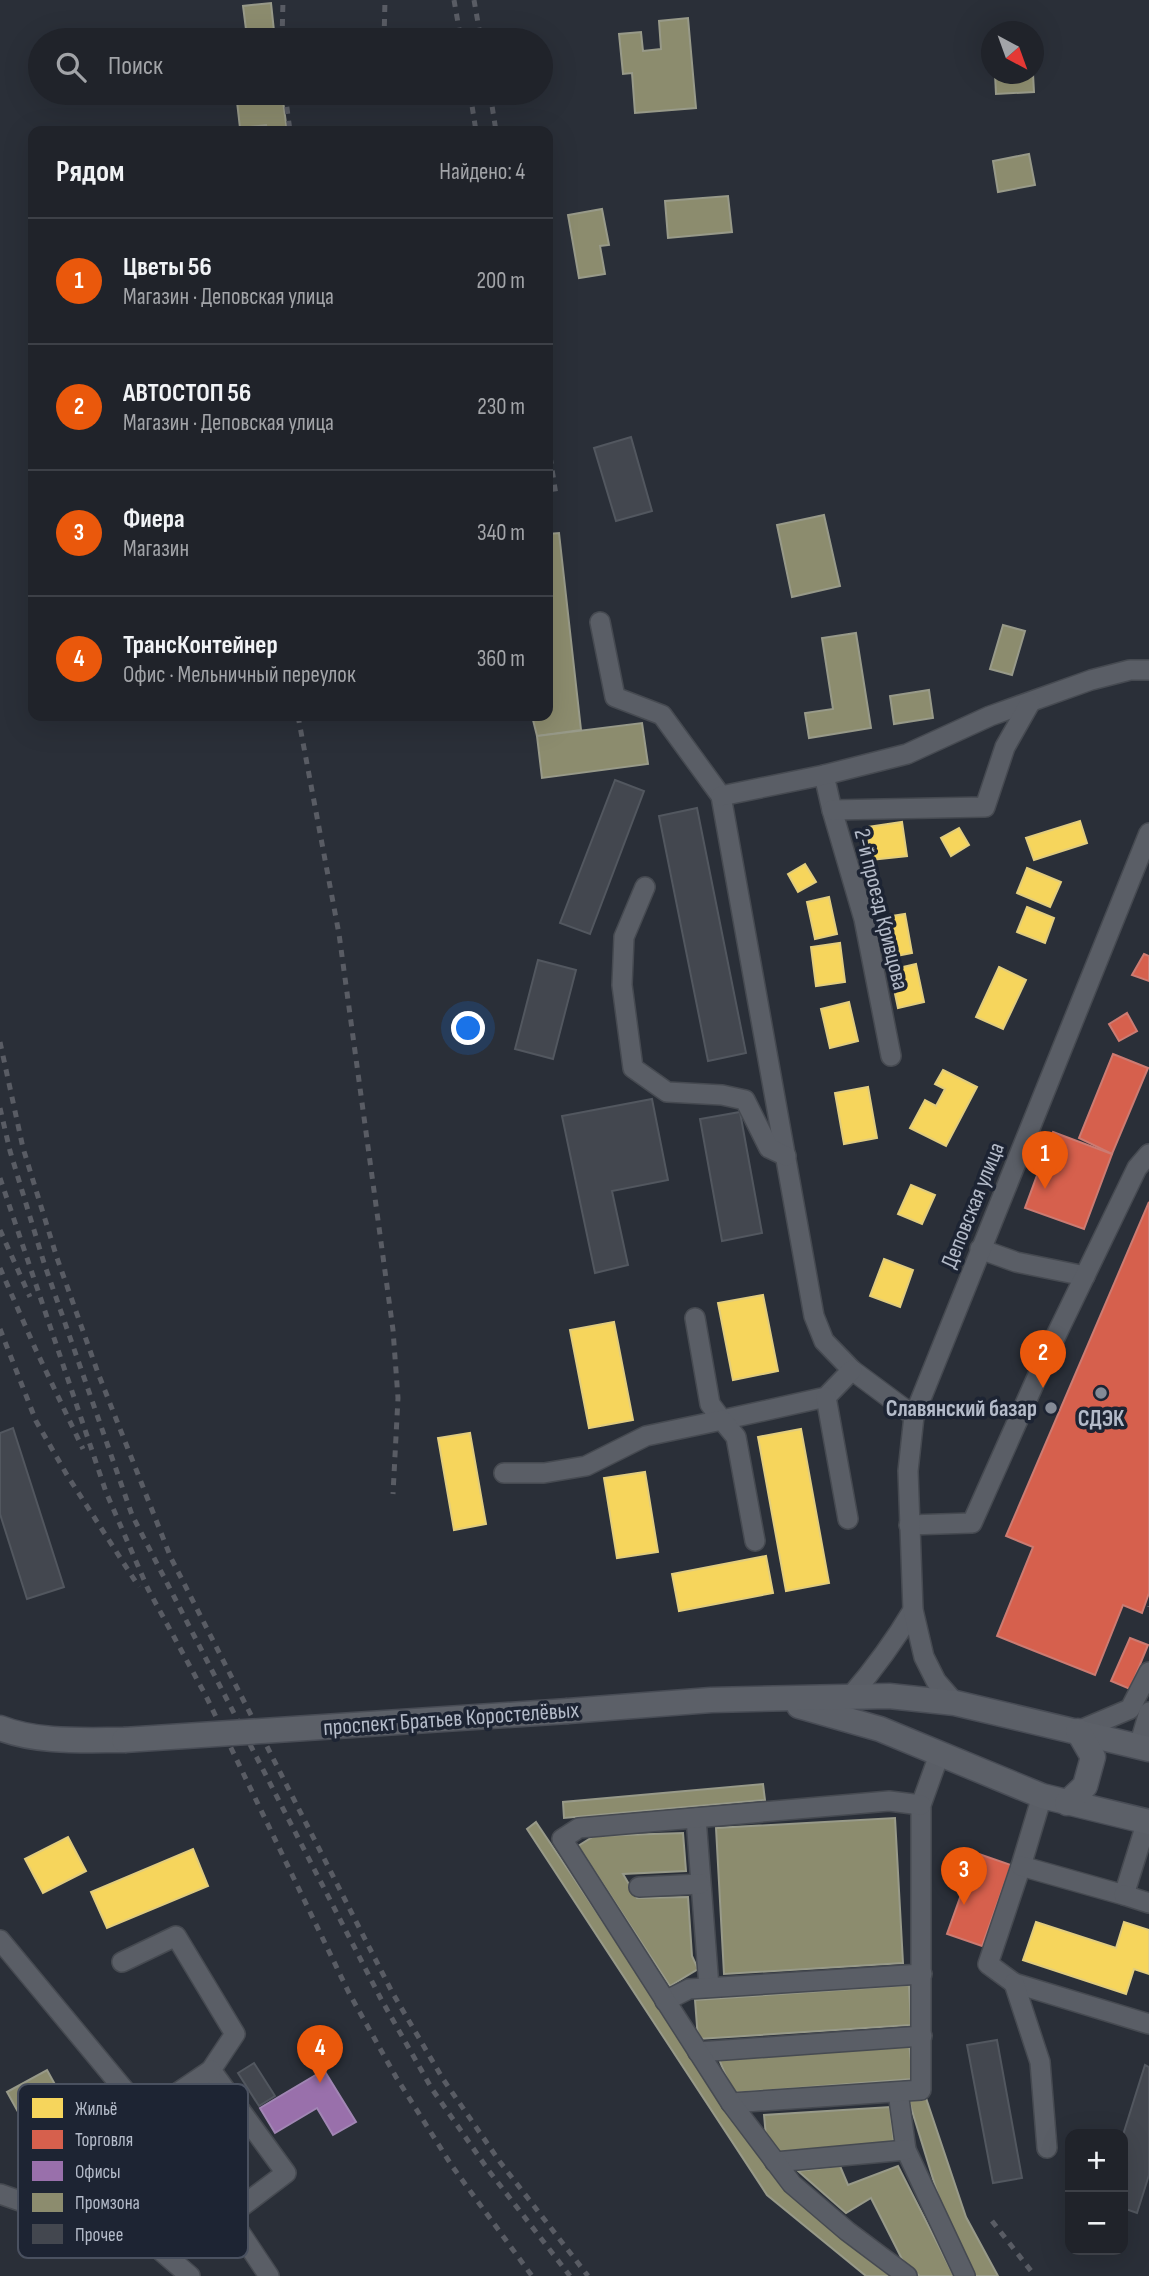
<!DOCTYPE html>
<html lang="ru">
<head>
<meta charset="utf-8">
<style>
  :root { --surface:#20232a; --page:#282b32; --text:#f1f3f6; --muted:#a2a4a8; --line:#3d4047; --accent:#ea580c }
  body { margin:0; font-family:"Sofia Sans Condensed",sans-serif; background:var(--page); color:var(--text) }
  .controls { position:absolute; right:21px; bottom:21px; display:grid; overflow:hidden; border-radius:14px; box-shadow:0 7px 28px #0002 }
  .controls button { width:63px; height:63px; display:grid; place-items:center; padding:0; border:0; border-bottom:2px solid var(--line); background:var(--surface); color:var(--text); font:35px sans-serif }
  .compass { position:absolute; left:981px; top:21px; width:63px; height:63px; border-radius:50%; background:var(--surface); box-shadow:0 7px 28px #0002; rotate:139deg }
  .you { position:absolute; left:469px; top:1029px; width:24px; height:24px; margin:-18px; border:5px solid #fff; border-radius:50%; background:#1a73e8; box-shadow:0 0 0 10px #1a73e833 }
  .badge { display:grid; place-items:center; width:46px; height:46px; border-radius:50%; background:var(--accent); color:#fff; font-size:23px; font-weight:700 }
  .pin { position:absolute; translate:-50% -58px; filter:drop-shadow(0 2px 4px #0008) }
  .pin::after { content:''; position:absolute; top:37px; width:24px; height:21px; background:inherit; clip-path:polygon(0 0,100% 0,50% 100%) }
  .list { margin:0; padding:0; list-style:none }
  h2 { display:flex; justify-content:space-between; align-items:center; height:91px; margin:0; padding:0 28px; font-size:30px }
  h2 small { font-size:23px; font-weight:400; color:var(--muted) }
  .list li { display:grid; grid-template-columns:46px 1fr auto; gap:21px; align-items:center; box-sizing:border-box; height:126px; padding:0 28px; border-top:2px solid var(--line) }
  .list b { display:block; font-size:26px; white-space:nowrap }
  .list p { margin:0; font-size:23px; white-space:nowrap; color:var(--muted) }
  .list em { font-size:23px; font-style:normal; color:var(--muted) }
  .icon { flex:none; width:38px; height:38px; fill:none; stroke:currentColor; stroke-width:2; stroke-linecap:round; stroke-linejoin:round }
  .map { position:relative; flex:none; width:1149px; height:2276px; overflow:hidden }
  .search { position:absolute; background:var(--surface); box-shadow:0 7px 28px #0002; left:28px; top:28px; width:525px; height:77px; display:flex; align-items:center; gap:18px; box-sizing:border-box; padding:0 24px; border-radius:38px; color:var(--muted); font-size:26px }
  .panel { position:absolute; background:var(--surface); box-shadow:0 7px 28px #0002; left:28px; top:126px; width:525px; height:595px; border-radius:14px }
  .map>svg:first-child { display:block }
  .homes { fill:#f6d55c; stroke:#e2cd7d; stroke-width:2 }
  .shops { fill:#d6604d; stroke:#cc7b72; stroke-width:2 }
  .offices { fill:#9970ab; stroke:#a186b4; stroke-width:2 }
  .industry { fill:#8c8c6e; stroke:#989a89; stroke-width:2 }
  .building { fill:#43474f; stroke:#52575f; stroke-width:2 }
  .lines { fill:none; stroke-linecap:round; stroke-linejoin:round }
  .minor-casing { stroke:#464a51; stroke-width:22 }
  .major-casing { stroke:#484c55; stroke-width:27 }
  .path { stroke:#575d63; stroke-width:3.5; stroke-dasharray:5 5; stroke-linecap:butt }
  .minor { stroke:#5a5e66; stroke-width:19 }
  .major { stroke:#5c6068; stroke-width:24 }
  .rail { stroke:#595c64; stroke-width:5; stroke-dasharray:7 7; stroke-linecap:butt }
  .major-bridge-casing { stroke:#484c55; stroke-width:27; stroke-linecap:butt }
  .major-bridge { stroke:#5c6068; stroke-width:24 }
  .poi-dot { fill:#848a96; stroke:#1d2433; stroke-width:2.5 }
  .labels { text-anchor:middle; stroke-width:7; stroke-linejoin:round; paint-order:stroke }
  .street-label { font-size:23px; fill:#b4bbc9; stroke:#1d2433 }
  .poi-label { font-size:23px; font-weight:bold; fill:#b4bbc9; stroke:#1d2433; text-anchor:end }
  .key { fill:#1d2433; stroke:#4a5160; stroke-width:2 }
  .key-label { font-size:19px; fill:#b4bbc9 }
</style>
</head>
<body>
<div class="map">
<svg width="1149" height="2276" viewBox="0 0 1149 2276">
  <rect width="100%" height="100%" fill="#2a2f38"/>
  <g class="homes">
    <path d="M1080 821 1087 843 1034 860 1026 838Z"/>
    <path d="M902 822 907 856 871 860 867 827Z"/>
    <path d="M959 828 969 845 951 856 941 838Z"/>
    <path d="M805 864 816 882 798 892 788 874Z"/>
    <path d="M1027 868 1061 882 1050 907 1017 893Z"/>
    <path d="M829 897 837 934 815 939 807 902Z"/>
    <path d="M1027 907 1054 918 1045 943 1017 932Z"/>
    <path d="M905 914 912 953 886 958 879 918Z"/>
    <path d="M840 943 845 982 816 986 811 947Z"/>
    <path d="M916 964 924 1002 898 1008 890 970Z"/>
    <path d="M999 967 1026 980 1003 1029 976 1017Z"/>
    <path d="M849 1002 858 1041 830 1048 821 1009Z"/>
    <path d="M943 1070 977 1087 946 1146 910 1128 925 1100 936 1106 945 1089 935 1084Z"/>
    <path d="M868 1087 877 1138 844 1144 835 1093Z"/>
    <path d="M911 1185 935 1195 922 1224 898 1214Z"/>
    <path d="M884 1259 913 1270 900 1307 870 1296Z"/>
    <path d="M763 1295 778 1371 733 1380 718 1303Z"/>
    <path d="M614 1322 633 1420 589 1428 570 1330Z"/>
    <path d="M801 1429 829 1583 786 1591 758 1437Z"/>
    <path d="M470 1433 486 1524 454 1530 438 1438Z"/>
    <path d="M645 1472 658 1552 617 1558 604 1478Z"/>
    <path d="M766 1556 773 1593 679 1611 672 1574Z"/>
    <path d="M68 1837 86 1871 43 1893 25 1859Z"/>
    <path d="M193 1849 208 1886 107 1928 91 1892Z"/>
    <path d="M1036 1922 1116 1948 1124 1922 1149 1930V1974L1134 1969 1126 1994 1023 1960Z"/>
  </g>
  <g class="shops">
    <path d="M1144 954 1149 956V981L1132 975Z"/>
    <path d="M1127 1013 1137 1031 1119 1041 1109 1024Z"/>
    <path d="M1113 1054 1148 1068 1112 1154 1079 1138Z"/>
    <path d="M1053 1132 1112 1154 1084 1229 1025 1208Z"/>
    <path d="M1149 1202V1593L1142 1613 1123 1605 1095 1675 997 1636 1033 1547 1006 1536Z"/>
    <path d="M1130 1638 1148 1645 1130 1689 1111 1681Z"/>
    <path d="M976 1853 1011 1865 982 1946 947 1934Z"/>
  </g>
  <path class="offices" d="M324 2070 356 2122 333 2135 317 2108 275 2133 260 2108Z"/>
  <g class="industry">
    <path d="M271 3 275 40H230L247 37 243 6Z"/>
    <path d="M688 18 696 108 635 113 632 73 623 74 619 34 641 32 643 51 661 49 659 21Z"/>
    <path d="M995 74H1033L1034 92 996 94Z"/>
    <path d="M236 93H282L287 131H267L266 125 240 128Z"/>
    <path d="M1029 154 1035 185 998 192 993 161Z"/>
    <path d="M728 196 732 232 668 238 665 201Z"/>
    <path d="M602 209 609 245 600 246 605 274 579 278 568 215Z"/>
    <path d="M824 515 840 586 792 597 777 525Z"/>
    <path d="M559 533 581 730 537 736 532 716H548V534Z"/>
    <path d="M1003 625 1025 631 1012 675 990 669Z"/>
    <path d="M856 633 871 728 809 738 805 713 833 709 822 638Z"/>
    <path d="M929 690 933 718 894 724 890 696Z"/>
    <path d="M642 723 648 764 542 778 537 736Z"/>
    <path d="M763 1784 765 1800 564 1818 563 1802Z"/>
    <path d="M895 1818 903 1963 724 1974 716 1828Z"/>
    <path d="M536 1822 779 2183 891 2276H866L767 2195 527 1829Z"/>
    <path d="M683 1833 686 1871 623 1874 637 1898 688 1897 692 1956 698 1969 670 1986 578 1846 594 1836Z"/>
    <path d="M909 1985 911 2025 698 2039 695 2000Z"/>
    <path d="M909 2043 913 2079 733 2093 718 2057Z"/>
    <path d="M47 2070 100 2166 60 2188 7 2092Z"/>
    <path d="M926 2098 966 2217 998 2276H975L946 2221 909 2101Z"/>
    <path d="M890 2107 894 2143 779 2152 766 2136 764 2115Z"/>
    <path d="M840 2166 848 2185 898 2166 954 2276H920L905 2265 871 2198 846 2213 798 2171Z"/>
  </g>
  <g class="building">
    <path d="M631 437 652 511 616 521 594 448Z"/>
    <path d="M615 780 644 791 590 934 560 923Z"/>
    <path d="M697 808 746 1053 708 1061 659 816Z"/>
    <path d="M538 960 576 970 553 1059 515 1049Z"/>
    <path d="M652 1099 668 1180 612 1191 628 1265 595 1273 562 1116Z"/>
    <path d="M740 1112 762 1233 722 1241 700 1119Z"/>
    <path d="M13 1428 64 1587 27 1599 0 1514V1433Z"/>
    <path d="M997 2040 1022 2178 993 2183 967 2045Z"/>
    <path d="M254 2063 275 2096 259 2106 238 2073Z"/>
    <path d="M1145 2065 1149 2067V2175L1137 2213 1123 2208V2135Z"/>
  </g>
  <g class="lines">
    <g class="minor-casing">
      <g id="minor">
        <path d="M600 622 615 697 662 715 721 796 814 1316 824 1341 852 1370 914 1416"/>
        <path d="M824 775 832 810 864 919 891 1056"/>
        <path d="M721 796 824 775 907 754 990 716 1091 680 1130 670H1149"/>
        <path d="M832 810 985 807 1005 747 1030 703"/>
        <path d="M645 887 624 937 622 985 633 1068 667 1092 722 1095 745 1100 769 1148 786 1156"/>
        <path d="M980 1249 1016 1262 1085 1276"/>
        <path d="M695 1318 710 1404 722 1420 826 1397 852 1370"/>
        <path d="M826 1397 848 1519"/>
        <path d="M504 1473H544L586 1466 646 1436 722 1420 736 1437 755 1541"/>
        <path d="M909 1525 972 1523 1050 1348 1137 1168 1149 1154"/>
        <path d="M850 1697C874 1669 894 1642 913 1610"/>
        <path d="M955 1703 936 1681 924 1657 913 1610 908 1471 914 1416 1149 833"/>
        <path d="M1078 1731 1130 1709 1149 1672"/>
        <path d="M1139 1746 1149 1712"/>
        <path d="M1042 1796 1021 1866 988 1964 1014 1983 1149 2024"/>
        <path d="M696 1818 709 1987"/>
        <path d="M1021 1866 1124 1895 1147 1821"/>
        <path d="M639 1887 700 1884"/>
        <path d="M1124 1895 1149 1903"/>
        <path d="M0 1940 229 2216 269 2276"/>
        <path d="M122 1962 176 1936 235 2034 211 2070 286 2173 229 2216"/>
        <path d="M1014 1983 1040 2062 1047 2148"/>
        <path d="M665 2001 689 1989 922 1974"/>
        <path d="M698 2052 922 2036"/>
        <path d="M898 2092 906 2150 965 2276"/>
        <path d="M731 2103 921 2090V1805L939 1755"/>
        <path d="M146 2114 211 2070"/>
        <path d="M775 2162 906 2150"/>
        <path d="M0 2194 72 2219 123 2218 190 2276"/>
        <path d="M907 2276 847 2231 792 2184 731 2103 562 1839 579 1828 889 1801 921 1805"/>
      </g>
    </g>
    <g class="major-casing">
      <g id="major">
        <path d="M799 1706 880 1729 1042 1796 1149 1822"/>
        <path d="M568 1711 711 1700 889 1696 955 1703 1149 1749"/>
        <path d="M0 1728C38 1743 84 1740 124 1740"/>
        <path d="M1067 1803 1085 1786 1093 1757 1078 1731"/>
      </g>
    </g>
    <path class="path" d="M1149 1606V1607"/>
    <use href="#minor" class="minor"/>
    <use href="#major" class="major"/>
    <g class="rail">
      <path d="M454 0 461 40"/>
      <path d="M474 0 481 40"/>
      <path d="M282 40 283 0"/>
      <path d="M384 40 385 0"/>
      <path d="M285 93 290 131"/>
      <path d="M470 93 476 131"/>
      <path d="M490 93 496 131"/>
      <path d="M548 443 556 495"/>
      <path d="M298 716 339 934 393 1330 398 1398 393 1494"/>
      <path d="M0 1042 23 1148 57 1258 98 1373 171 1558 392 1992 443 2079 500 2162 588 2276"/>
      <path d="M0 1108 10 1151 44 1263 132 1515 381 1999 432 2089 489 2171 570 2276"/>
      <path d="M0 1178 106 1492 148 1589 206 1696 349 1993 396 2077 452 2166 532 2276"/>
      <path d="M0 1230 30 1297"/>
      <path d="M0 1268 35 1348 83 1449"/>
      <path d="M0 1329 36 1421 67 1475 139 1587"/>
      <path d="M992 2221 1035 2276"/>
    </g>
    <g class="major-bridge-casing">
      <path id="major-bridge" d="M124 1740 568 1711"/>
    </g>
    <use href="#major-bridge" class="major-bridge"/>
  </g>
  <g class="poi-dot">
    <circle cx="1101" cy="1393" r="7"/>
    <circle cx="1051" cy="1408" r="7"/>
  </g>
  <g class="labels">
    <g class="street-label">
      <text transform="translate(882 909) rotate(76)" y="8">2-й проезд Кривцова</text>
      <text transform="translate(972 1205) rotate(-68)" y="8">Деповская улица</text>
      <text transform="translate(451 1718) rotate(-4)" y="8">проспект Братьев Коростелёвых</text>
    </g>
    <g class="poi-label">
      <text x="1037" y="1416">Славянский базар</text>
      <text x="1101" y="1426" text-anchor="middle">СДЭК</text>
    </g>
  </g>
  <rect x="18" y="2084" width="230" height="174" rx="10" class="key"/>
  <rect x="32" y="2098" width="31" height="20" fill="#f6d55c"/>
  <rect x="32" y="2130" width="31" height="19" fill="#d6604d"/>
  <rect x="32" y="2161" width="31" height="20" fill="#9970ab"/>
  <rect x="32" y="2193" width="31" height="19" fill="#8c8c6e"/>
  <rect x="32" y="2224" width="31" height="20" fill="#43474f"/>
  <g class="key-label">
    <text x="75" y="2115">Жильё</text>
    <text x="75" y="2146">Торговля</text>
    <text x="75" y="2178">Офисы</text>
    <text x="75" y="2209">Промзона</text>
    <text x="75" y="2241">Прочее</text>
  </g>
</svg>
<div class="controls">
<button>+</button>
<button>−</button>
</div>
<svg class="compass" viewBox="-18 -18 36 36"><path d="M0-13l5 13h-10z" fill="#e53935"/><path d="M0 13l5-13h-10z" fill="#a2a4a8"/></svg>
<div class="you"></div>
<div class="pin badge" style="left:1045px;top:1189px">1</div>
<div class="pin badge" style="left:1043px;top:1388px">2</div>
<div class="pin badge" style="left:964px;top:1905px">3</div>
<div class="pin badge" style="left:320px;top:2083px">4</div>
<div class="search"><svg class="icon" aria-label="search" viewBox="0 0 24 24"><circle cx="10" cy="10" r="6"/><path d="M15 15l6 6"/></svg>Поиск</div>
<section class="panel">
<h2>Рядом<small>Найдено: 4</small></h2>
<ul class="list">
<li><span class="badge">1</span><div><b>Цветы 56</b><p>Магазин · Деповская улица</p></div><em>200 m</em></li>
<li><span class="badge">2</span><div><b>АВТОСТОП 56</b><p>Магазин · Деповская улица</p></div><em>230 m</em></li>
<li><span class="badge">3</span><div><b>Фиера</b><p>Магазин</p></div><em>340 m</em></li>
<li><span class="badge">4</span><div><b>ТрансКонтейнер</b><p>Офис · Мельничный переулок</p></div><em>360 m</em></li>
</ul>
</section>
</div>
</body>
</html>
